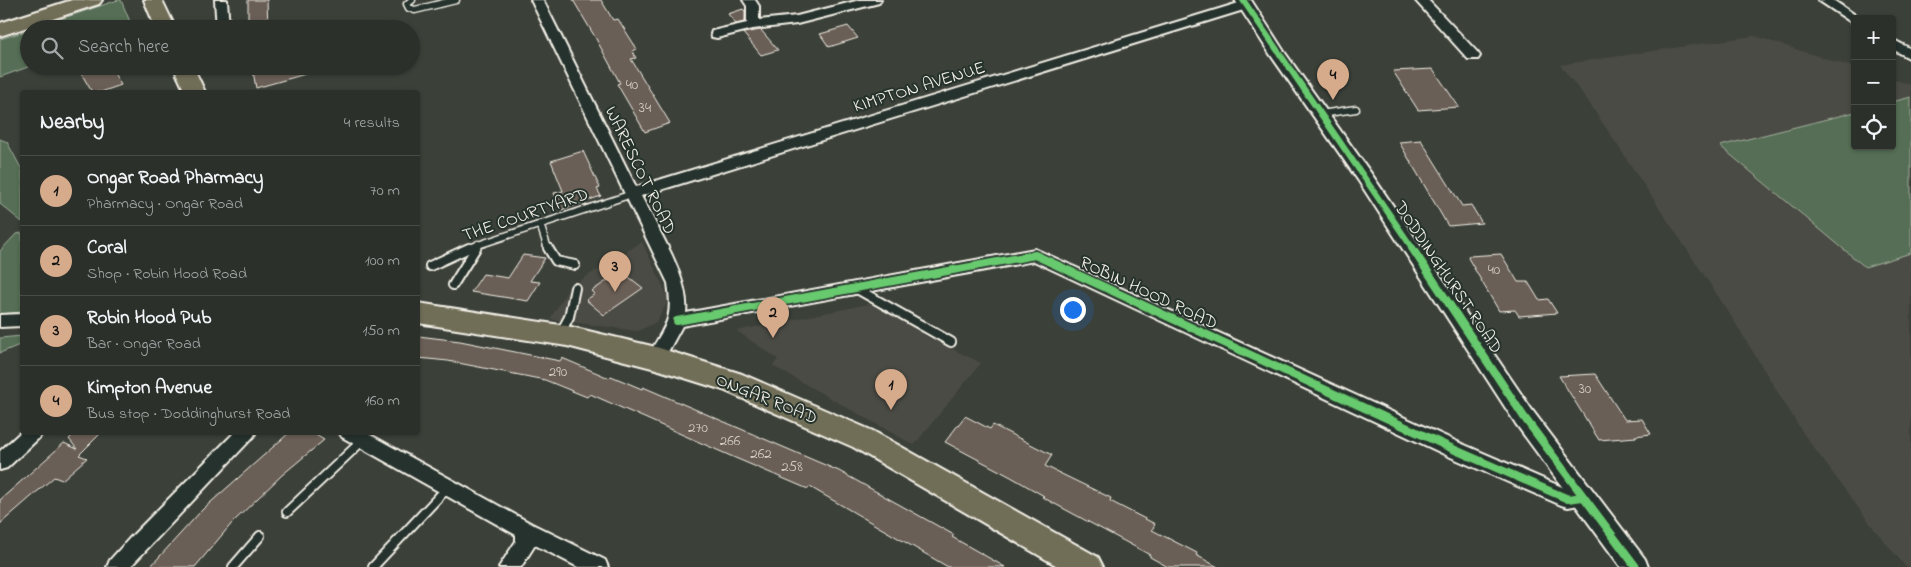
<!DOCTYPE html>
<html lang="en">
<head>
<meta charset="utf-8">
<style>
  :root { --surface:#2c302b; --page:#383c37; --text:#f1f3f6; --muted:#a6a9a9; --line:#484b47; --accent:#d6ab8b }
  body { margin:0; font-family:"Indie Flower",sans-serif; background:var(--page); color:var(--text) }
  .controls { position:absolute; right:15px; top:15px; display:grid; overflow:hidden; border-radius:5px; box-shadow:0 1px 4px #0004 }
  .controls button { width:45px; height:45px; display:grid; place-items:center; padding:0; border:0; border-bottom:1px solid var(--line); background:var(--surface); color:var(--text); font:25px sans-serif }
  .you { position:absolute; left:1072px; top:309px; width:18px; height:18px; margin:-12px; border:4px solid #fff; border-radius:50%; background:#1a73e8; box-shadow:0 0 0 8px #1a73e833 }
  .badge { display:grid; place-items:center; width:32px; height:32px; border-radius:50%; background:var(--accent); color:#111; font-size:16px; font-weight:700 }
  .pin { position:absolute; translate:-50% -41px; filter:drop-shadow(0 1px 2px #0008) }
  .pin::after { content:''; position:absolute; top:26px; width:18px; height:15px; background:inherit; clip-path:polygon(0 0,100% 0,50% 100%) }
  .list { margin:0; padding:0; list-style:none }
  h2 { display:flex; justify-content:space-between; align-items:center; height:65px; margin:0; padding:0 20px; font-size:21px }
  h2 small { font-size:16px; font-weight:400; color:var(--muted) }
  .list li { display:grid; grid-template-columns:32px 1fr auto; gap:15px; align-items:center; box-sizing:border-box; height:70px; padding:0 20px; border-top:1px solid var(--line) }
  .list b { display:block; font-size:19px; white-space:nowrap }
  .list p { margin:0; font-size:16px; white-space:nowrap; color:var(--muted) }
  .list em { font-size:16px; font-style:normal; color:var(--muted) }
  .icon { flex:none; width:28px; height:28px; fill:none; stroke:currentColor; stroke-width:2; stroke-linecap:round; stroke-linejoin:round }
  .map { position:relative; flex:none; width:1911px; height:567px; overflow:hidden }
  .search { position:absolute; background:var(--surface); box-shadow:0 1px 4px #0004; left:20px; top:20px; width:400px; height:55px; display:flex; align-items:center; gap:12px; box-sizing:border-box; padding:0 18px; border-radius:28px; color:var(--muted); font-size:19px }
  .panel { position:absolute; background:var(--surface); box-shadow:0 1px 4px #0004; left:20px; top:90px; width:400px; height:345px; border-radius:5px }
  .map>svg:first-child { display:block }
  .built { fill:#4c4c45 }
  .green { fill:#546e54; stroke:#a4b09e }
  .building { fill:#6b5f56; stroke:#f4f1e8 }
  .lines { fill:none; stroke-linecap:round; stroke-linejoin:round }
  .service-far1-casing { stroke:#f4f1e8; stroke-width:9 }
  .service-casing { stroke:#f4f1e8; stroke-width:12 }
  .minor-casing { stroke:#f4f1e8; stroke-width:4 }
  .tertiary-casing { stroke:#f4f1e8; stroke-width:4 }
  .primary-casing { stroke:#f4f1e8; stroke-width:4 }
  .trunk-casing { stroke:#f4f1e8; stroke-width:4 }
  .service-far1 { stroke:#26332d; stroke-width:6 }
  .service { stroke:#26332d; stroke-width:8 }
  .minor { fill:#26332d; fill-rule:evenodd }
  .tertiary { fill:#26332d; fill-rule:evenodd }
  .primary { fill:#716e59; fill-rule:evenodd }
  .trunk { fill:#716e59; fill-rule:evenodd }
  .cycleway-far1-casing { stroke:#26332d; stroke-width:9 }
  .cycleway-casing { stroke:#26332d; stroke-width:11 }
  .cycleway-far1 { stroke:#67ca6e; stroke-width:6 }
  .cycleway { stroke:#67ca6e; stroke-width:8 }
  .labels { text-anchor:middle; stroke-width:4; stroke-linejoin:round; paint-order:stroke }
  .number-label { font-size:15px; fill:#d2ccc4 }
  .street-label { font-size:18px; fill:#f4f1e8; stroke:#26332d }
</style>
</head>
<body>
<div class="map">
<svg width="1911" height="567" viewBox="0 0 1911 567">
  <rect width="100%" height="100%" fill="#3b4039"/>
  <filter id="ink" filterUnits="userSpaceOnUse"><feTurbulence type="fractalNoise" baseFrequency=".02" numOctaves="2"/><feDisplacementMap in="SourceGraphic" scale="10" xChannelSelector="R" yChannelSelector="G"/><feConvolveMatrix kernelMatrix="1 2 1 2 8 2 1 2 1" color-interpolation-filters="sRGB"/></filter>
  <g filter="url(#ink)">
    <g class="built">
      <path d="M1754 36 1855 68V146H1892V79L1911 85V567H1906L1875 530 1803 433 1726 308 1588 101 1560 65Z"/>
      <path d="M642 242 667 295 666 305 656 322 638 331 550 319 570 287Z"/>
      <path d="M869 304 918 328 925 336 981 363 914 445 773 366 778 359 737 331Z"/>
    </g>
    <g class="green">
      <path d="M118 0H121L133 29H31Z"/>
      <path d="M29 30V66H31L0 77V39Z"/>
      <path d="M1911 97V253L1865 267 1720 146 1855 112V146H1892V102Z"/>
      <path d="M0 139 7 142 22 170V222L0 204Z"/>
      <path d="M22 233V312L0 314V251L16 234Z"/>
      <path d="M22 336V344L0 353V338Z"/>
    </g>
    <g class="building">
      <path d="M248 0H267L268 29H248Z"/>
      <path d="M573 0H601L613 20 618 19 637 49 632 51 636 58 631 59 670 123 645 132 617 84 620 83 595 37Z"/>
      <path d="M743 9 745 11V22L736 24 728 14Z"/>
      <path d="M848 26 858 38 829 47 820 34Z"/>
      <path d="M761 30 778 50 761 55 743 33Z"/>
      <path d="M77 66H110L121 85 101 92H92Z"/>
      <path d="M252 66H315L316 71 256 88Z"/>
      <path d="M1433 69 1459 107 1418 110 1393 71Z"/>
      <path d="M1421 140 1462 206 1471 205 1482 223 1448 226 1399 142Z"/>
      <path d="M583 151 600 188 597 189 601 196 561 210 554 193 563 191 551 161Z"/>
      <path d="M1501 254 1518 282H1528L1539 300 1548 299 1557 313 1519 316 1515 310 1499 311 1468 258 1469 256Z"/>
      <path d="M523 255 545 258 530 281 540 282 528 301 471 292 483 274 508 278Z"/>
      <path d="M621 271 643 288 604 315 586 300 595 294 592 291Z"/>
      <path d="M418 336 460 341 560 361 562 358 609 378 611 376 642 389 643 387 839 471 954 535 952 537 1005 567H948L810 487 808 489 733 457 590 394 587 397 545 380 448 361 418 358Z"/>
      <path d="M1595 374 1625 420 1642 419 1651 434 1635 436 1636 437 1599 440 1559 376Z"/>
      <path d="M965 416 990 429 993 425 1052 455 1045 466 1111 498 1110 501 1155 524 1152 530 1197 553 1196 555 1218 567H1168L1150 557V555L1042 497 1044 496 1011 477 945 442Z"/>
      <path d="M76 432H102L79 455 87 458 62 480 54 477 0 524V500L64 443 77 449 69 439Z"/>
      <path d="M290 432H311L324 440 282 475 233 522 195 567H150L202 510Z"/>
    </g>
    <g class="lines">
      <g class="service-far1-casing">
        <g id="service-far1">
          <path d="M412 0 407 4 409 8 415 10 456 0"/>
          <path d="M1320 114 1356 109"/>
          <path d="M540 224 548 249"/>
          <path d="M466 249 632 194"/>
          <path d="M475 249 478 244"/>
        </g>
      </g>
      <g class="service-casing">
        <g id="service">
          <path d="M548 248 556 261 575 265"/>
          <path d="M430 266 469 248"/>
          <path d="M453 285 476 248"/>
          <path d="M857 289 951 342"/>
          <path d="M560 334 569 317 575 288"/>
          <path d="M287 512 363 440"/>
          <path d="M233 567 260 536"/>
          <path d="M373 567 449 486"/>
        </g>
      </g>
      <g class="minor-casing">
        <g id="minor">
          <path d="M215 0H227L229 29H217Z"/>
          <path d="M531 0H543L636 187 1242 2H1250L1252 5 1250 8 641 196C657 228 690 278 686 313L1035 249 1460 443 1569 490 1583 489 1590 491 1593 497 1590 503 1568 507 1561 505 1446 455 1034 261 682 326 662 363 656 365 650 363 647 358C665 325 674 322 668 283Z"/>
          <path d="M743 0H755L759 6V20L797 16 860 0H881L879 3 797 24 753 29 717 38 712 37 711 34 712 31 747 23V6Z"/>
          <path d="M1415 0H1428L1478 53 1480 56 1478 59H1468Z"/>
          <path d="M1818 0H1833L1861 19H1855V23L1851 22Z"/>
          <path d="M1892 39 1911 49V59L1892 49Z"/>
          <path d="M22 314V326L0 327V315Z"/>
          <path d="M22 431V432H43L40 437 7 468 0 470V451Z"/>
          <path d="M235 432H256L253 437 130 567H107L110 560 129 539Z"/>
          <path d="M339 432H365L532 524 605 560 608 567H578L535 545 521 567H499L516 541V535L342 437Z"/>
        </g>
      </g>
      <g class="tertiary-casing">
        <path id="tertiary" d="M1235 0H1251L1285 53 1370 172 1532 410 1645 559 1648 567H1621L1516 424 1358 180 1270 54Z"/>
      </g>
      <g class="primary-casing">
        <g id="primary">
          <path d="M144 0H162L176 29H156Z"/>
          <path d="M173 66H193L205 92H185Z"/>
          <path d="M418 303 567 326 656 347 742 374 873 431 1098 557 1103 567H1059L853 447 723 390 656 369 567 346 418 323Z"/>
        </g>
      </g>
      <g class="trunk-casing">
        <path id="trunk" d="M72 0H102L99 4 0 36V23Z"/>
      </g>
      <use href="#service-far1" class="service-far1"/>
      <use href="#service" class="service"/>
      <use href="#minor" class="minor"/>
      <use href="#tertiary" class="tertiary"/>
      <use href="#primary" class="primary"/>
      <use href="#trunk" class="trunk"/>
      <g class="cycleway-far1-casing">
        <path id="cycleway-far1" d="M1243 0 1413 249"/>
      </g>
      <g class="cycleway-casing">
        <g id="cycleway">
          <path d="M1412 248 1524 417 1636 567"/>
          <path d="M677 321 1035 255 1453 449 1568 499 1583 497"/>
        </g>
      </g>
      <use href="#cycleway-far1" class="cycleway-far1"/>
      <use href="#cycleway" class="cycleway"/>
    </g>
  </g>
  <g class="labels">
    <g class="number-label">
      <text x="632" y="89">40</text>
      <text x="645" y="112">34</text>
      <text x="1494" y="274">40</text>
      <text x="558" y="376">290</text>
      <text x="1585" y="393">30</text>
      <text x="698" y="432">270</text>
      <text x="730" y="445">266</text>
      <text x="761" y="458">262</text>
      <text x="792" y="471">258</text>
    </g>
    <g class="street-label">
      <text transform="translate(919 86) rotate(-17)" y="6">KIMPTON AVENUE</text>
      <text transform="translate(641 170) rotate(64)" y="6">WARESCOT ROAD</text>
      <text transform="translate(525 214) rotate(-19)" y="6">THE COURTYARD</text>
      <text transform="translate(1449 277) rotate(56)" y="6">DODDINGHURST ROAD</text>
      <text transform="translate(1149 292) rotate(25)" y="6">ROBIN HOOD ROAD</text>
      <text transform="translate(767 398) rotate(22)" y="6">ONGAR ROAD</text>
    </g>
  </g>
</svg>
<div class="controls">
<button>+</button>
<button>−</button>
<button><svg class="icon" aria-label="locate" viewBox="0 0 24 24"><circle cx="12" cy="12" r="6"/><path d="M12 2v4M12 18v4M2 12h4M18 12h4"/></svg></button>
</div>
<div class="you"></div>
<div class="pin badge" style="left:891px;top:410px">1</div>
<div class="pin badge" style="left:773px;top:338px">2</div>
<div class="pin badge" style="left:615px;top:292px">3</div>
<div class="pin badge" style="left:1333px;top:100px">4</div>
<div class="search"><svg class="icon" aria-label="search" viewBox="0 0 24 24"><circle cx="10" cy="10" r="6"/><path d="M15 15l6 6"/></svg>Search here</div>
<section class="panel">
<h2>Nearby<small>4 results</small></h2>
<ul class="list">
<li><span class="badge">1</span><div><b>Ongar Road Pharmacy</b><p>Pharmacy · Ongar Road</p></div><em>70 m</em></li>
<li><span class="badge">2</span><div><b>Coral</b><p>Shop · Robin Hood Road</p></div><em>100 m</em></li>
<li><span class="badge">3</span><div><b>Robin Hood Pub</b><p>Bar · Ongar Road</p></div><em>150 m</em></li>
<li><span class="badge">4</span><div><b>Kimpton Avenue</b><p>Bus stop · Doddinghurst Road</p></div><em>160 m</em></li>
</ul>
</section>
</div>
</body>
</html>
